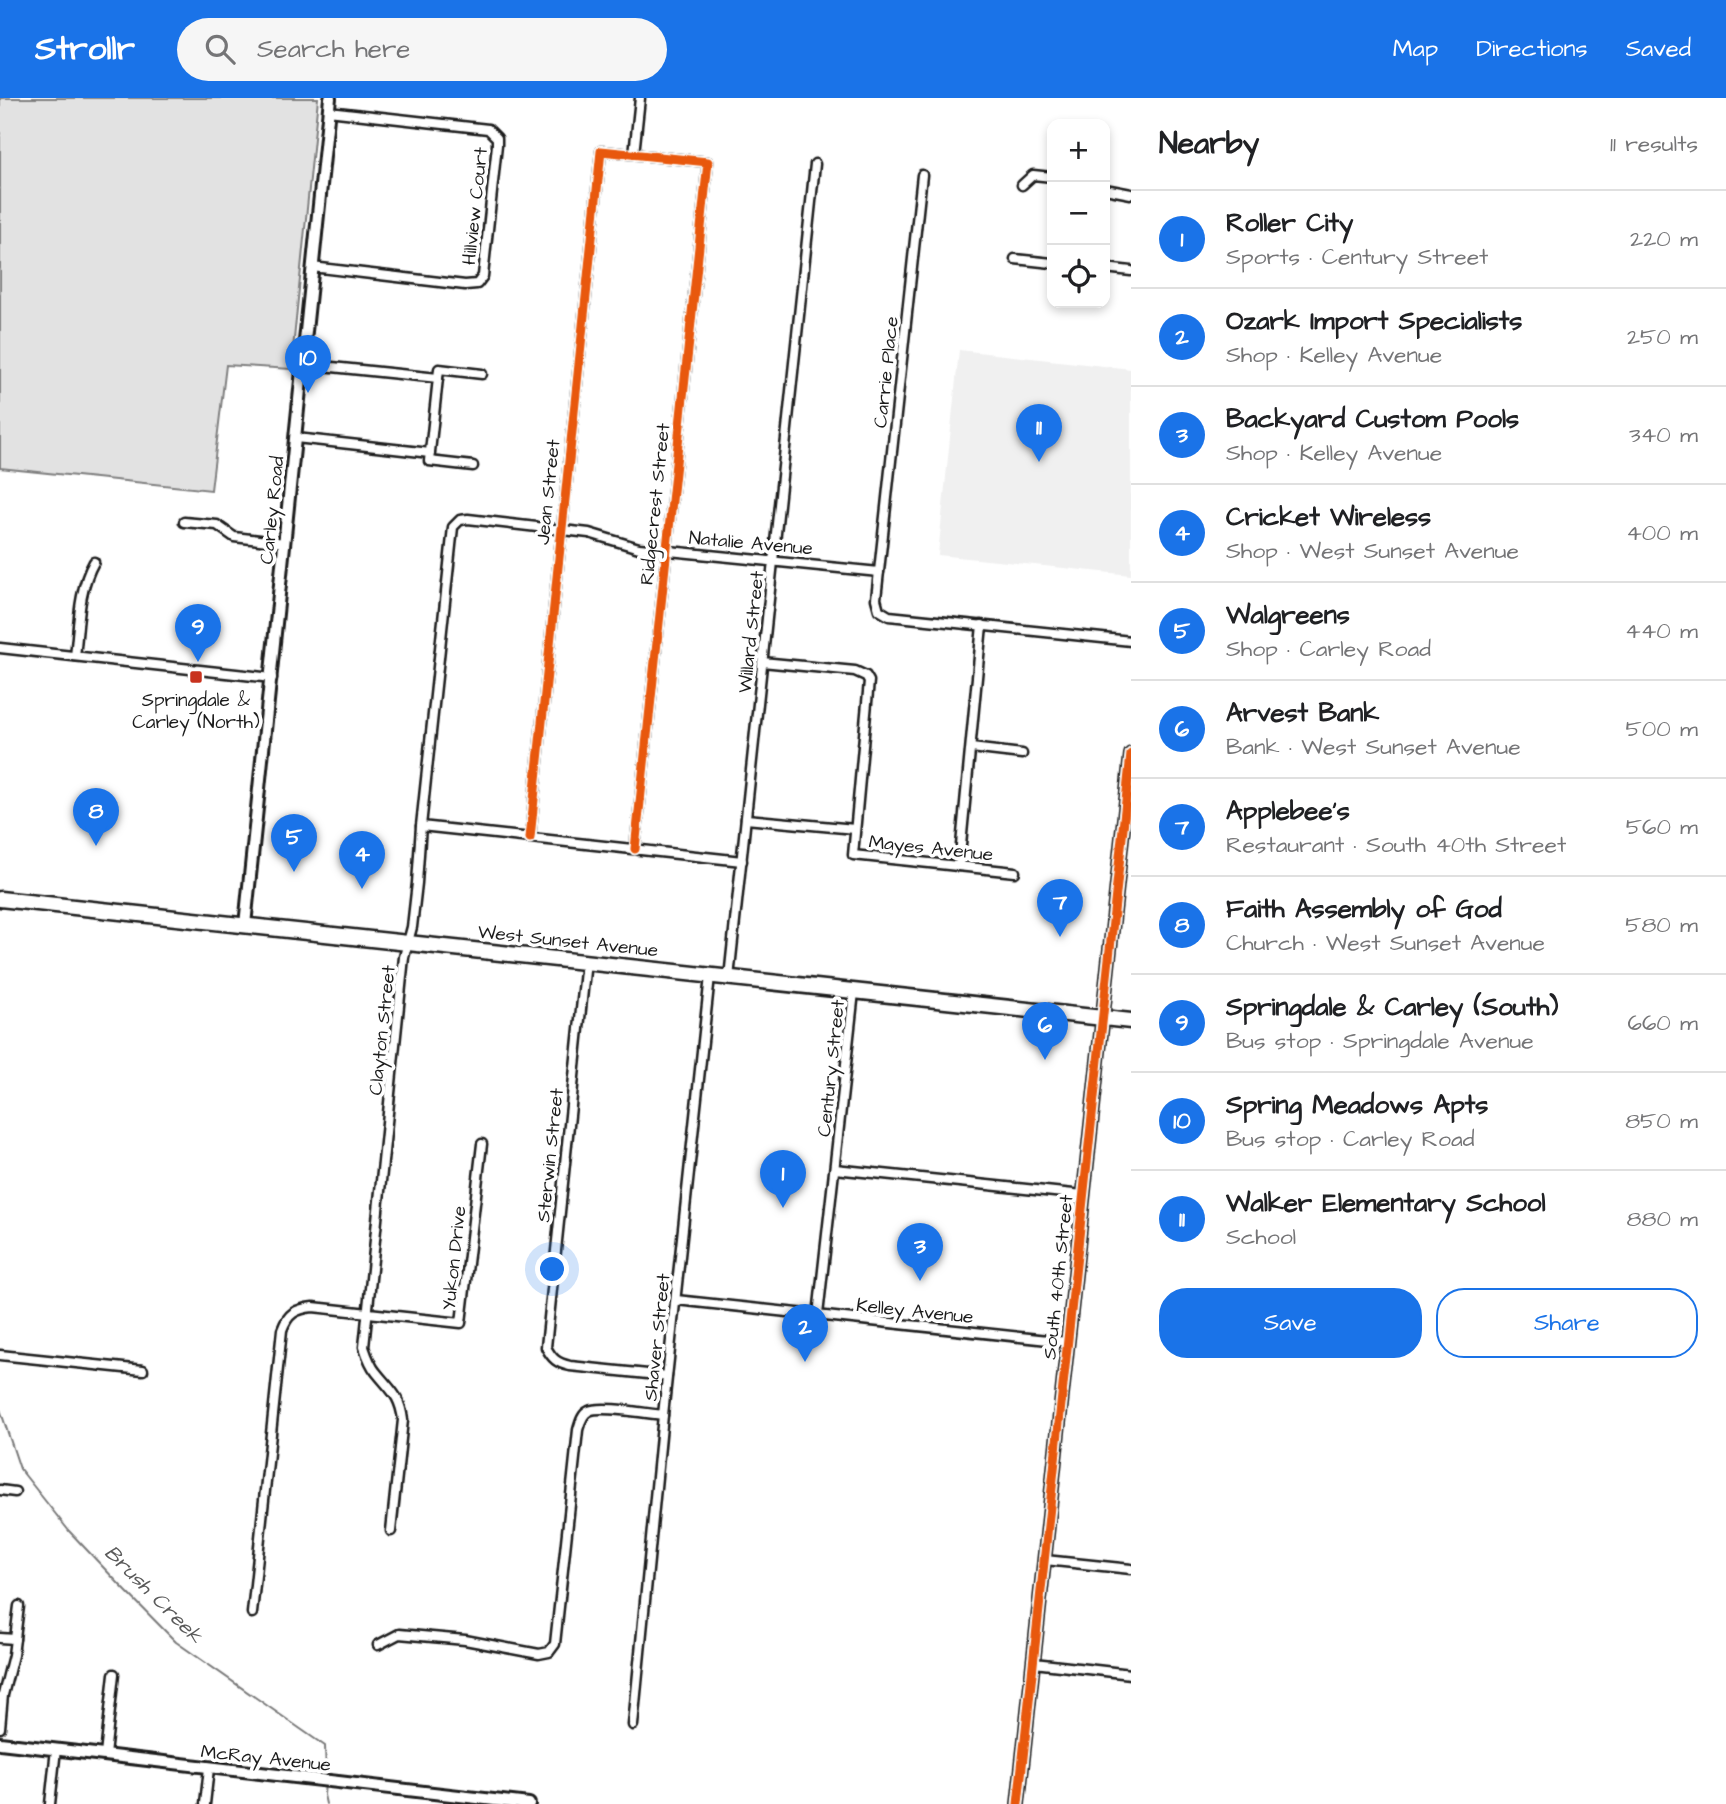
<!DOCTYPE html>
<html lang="en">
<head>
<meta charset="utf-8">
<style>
  :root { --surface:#fff; --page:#f6f6f6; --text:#202124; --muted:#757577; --line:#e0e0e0; --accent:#1a73e8 }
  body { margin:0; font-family:"Architects Daughter",sans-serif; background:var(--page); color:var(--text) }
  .controls { position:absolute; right:21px; top:21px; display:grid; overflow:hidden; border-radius:14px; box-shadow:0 4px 10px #0003 }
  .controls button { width:63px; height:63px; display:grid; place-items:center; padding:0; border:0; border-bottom:2px solid var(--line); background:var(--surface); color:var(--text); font:35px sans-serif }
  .you { position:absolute; left:553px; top:1172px; width:24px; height:24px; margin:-18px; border:5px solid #fff; border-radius:50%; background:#1a73e8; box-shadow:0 0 0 10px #1a73e833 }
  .badge { display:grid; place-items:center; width:46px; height:46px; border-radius:50%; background:var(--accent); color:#fff; font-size:23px; font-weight:700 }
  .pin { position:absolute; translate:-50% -58px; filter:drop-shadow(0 2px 4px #0008) }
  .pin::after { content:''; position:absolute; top:37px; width:24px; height:21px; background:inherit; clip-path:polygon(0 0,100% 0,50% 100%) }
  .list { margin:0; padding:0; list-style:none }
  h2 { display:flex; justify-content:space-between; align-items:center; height:91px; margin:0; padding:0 28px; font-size:30px }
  h2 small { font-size:23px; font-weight:400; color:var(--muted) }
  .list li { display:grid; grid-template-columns:46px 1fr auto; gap:21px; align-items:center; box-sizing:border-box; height:98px; padding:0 28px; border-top:2px solid var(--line) }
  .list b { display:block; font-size:26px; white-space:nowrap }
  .list p { margin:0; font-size:23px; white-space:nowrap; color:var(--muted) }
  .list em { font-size:23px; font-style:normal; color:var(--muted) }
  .actions { display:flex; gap:14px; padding:21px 28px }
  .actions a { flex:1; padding:16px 0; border:2px solid var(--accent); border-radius:28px; text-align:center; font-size:24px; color:var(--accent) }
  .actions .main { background:var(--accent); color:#fff }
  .icon { flex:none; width:38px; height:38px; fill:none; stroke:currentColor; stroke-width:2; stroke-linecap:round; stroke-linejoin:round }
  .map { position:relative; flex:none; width:1131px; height:1706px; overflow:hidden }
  header { display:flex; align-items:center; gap:42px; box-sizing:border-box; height:98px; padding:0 35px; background:var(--accent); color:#fff }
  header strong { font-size:33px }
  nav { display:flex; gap:38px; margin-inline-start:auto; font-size:24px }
  .search { width:490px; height:63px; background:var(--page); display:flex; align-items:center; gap:18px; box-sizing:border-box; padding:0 24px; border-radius:38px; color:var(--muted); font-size:26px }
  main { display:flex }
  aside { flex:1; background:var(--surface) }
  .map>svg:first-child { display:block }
  .built { fill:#f0f0f0 }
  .green { fill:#e2e2e2; stroke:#7f7f7f; stroke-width:2 }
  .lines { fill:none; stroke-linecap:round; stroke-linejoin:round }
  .stream { stroke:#7a7a7a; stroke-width:2 }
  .minor-casing { stroke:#1c1c1c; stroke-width:13 }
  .tertiary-casing { stroke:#1c1c1c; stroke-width:16 }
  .trunk-casing { stroke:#1c1c1c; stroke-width:19 }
  .minor { stroke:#fff; stroke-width:8 }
  .tertiary { stroke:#fff; stroke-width:10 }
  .trunk { stroke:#fff; stroke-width:14 }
  .cycleway-casing { stroke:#fff; stroke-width:13 }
  .cycleway { stroke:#e8590c; stroke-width:9 }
  .poi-dot { fill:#c8321e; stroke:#fff; stroke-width:2.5 }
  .labels { text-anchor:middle; stroke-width:7; stroke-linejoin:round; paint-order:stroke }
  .street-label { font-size:19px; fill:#1c1c1c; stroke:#fff }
  .poi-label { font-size:19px; fill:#1c1c1c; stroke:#fff }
  .water-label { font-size:21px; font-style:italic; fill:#5a5a5a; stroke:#fff }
</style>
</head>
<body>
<header>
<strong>Strollr</strong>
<div class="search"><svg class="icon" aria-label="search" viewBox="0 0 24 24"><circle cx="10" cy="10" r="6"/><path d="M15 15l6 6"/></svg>Search here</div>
<nav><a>Map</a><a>Directions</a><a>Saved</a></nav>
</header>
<main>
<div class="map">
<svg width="1131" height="1706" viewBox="0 0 1131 1706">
  <rect width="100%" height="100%" fill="#fff"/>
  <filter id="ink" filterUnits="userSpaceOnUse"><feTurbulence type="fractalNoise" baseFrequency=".0143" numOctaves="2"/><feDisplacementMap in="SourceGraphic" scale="14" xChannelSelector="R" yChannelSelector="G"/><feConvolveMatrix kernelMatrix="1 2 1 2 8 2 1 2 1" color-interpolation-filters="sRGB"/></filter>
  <g filter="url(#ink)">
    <path class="built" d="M959 252 1131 271V477L938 457Z"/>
    <path class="green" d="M0 0H318L291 271 226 267 211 392 0 370Z"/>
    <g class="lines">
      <g class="stream">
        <path d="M0 1311 20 1371 69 1433 119 1486 176 1544 325 1648 326 1676"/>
        <path d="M325 1685 324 1697 326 1706"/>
      </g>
      <g class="minor-casing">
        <g id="minor">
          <path d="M634 56 640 0"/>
          <path d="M922 77 876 501 879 512 889 518 1131 543"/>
          <path d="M1022 87 1033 77 1052 79"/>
          <path d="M1105 91 1131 96"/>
          <path d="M1015 161 1052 165"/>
          <path d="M312 169 465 187 477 186 483 178 497 47V40L488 31 328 13"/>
          <path d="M1105 170 1131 173"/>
          <path d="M303 266 438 280"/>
          <path d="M296 340 430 355"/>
          <path d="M473 368 429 363 439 271 482 276"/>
          <path d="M184 424 217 427 234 439 285 445"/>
          <path d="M0 550 272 580"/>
          <path d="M75 558C79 526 78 492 94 464"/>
          <path d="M762 564 855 573 866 578 869 583 853 757 1015 774"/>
          <path d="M971 650 1022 656"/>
          <path d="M746 721 855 731"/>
          <path d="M421 728 742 763"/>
          <path d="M530 740 601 53 708 64 635 751"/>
          <path d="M959 768 982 527"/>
          <path d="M586 863 546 1249C552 1261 557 1265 570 1268L667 1278"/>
          <path d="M729 880 815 66"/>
          <path d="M835 1071 1083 1097"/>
          <path d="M676 1202 1067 1244"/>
          <path d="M818 1217 854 894"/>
          <path d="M0 1257 143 1272"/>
          <path d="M0 1392 15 1394"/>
          <path d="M391 1433 403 1322C400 1297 391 1293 376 1274 370 1267 367 1258 364 1249L404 859 412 829 417 785 421 728 453 429 460 422 468 421 589 435 639 450 879 474"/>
          <path d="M1045 1462 1131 1471"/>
          <path d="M252 1515 282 1232C288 1215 296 1211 313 1209L461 1225 482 1046"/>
          <path d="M0 1540 15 1541"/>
          <path d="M378 1547 399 1536 465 1542 539 1556 549 1554 555 1546 578 1332C580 1325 582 1316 589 1313 600 1307 649 1316 663 1317L710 878"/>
          <path d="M1034 1565 1131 1576"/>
          <path d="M633 1627 663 1317"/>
          <path d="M0 1630 3 1597 13 1557 19 1508"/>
          <path d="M105 1657 114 1576"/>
          <path d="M50 1706 56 1651"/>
          <path d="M205 1706 209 1670"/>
        </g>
      </g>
      <g class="tertiary-casing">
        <g id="tertiary">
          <path d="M245 827 330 0"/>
          <path d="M0 1645 529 1706"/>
          <path d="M1018 1706 1131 656"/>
        </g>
      </g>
      <g class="trunk-casing">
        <path id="trunk" d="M0 801 1131 923"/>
      </g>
      <use href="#minor" class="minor"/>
      <use href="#tertiary" class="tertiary"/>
      <use href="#trunk" class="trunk"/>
      <g class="cycleway-casing">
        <g id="cycleway">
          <path d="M530 740 601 53 708 64 635 751"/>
          <path d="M1018 1706 1131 656"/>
        </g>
      </g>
      <use href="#cycleway" class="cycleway"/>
    </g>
  </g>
  <rect class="poi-dot" x="189" y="572" width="14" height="14" rx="3.5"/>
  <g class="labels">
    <g class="street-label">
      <text transform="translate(474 108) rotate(-84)" y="7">Hillview Court</text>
      <text transform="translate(885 274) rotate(-84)" y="7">Carrie Place</text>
      <text transform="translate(547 394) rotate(-84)" y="7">Jean Street</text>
      <text transform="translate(654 406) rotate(-84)" y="7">Ridgecrest Street</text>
      <text transform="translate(271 412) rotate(-84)" y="7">Carley Road</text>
      <text transform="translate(751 444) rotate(5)" y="7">Natalie Avenue</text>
      <text transform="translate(750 534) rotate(-84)" y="7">Willard Street</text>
      <text transform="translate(931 749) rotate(6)" y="7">Mayes Avenue</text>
      <text transform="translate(568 842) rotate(6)" y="7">West Sunset Avenue</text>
      <text transform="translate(381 932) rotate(-84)" y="7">Clayton Street</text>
      <text transform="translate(830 970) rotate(-84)" y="7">Century Street</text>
      <text transform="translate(549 1057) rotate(-84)" y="7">Sterwin Street</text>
      <text transform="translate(453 1160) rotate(-84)" y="7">Yukon Drive</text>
      <text transform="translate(1057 1179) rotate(-84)" y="7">South 40th Street</text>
      <text transform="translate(915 1212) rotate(6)" y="7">Kelley Avenue</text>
      <text transform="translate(656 1239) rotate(-84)" y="7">Shaver Street</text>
      <text transform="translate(266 1659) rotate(6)" y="7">McRay Avenue</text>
    </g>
    <g class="poi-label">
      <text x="196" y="608">Springdale &amp;<tspan x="196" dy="22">Carley (North)</tspan></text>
    </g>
    <g class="water-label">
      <text transform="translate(154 1496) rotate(45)" y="7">Brush Creek</text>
    </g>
  </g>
</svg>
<div class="controls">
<button>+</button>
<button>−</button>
<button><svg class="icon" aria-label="locate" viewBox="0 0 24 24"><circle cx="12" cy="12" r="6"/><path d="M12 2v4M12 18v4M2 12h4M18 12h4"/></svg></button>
</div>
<div class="you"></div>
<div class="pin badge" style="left:783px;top:1110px">1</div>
<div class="pin badge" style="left:805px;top:1264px">2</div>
<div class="pin badge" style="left:920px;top:1183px">3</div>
<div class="pin badge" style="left:362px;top:791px">4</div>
<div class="pin badge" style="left:294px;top:774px">5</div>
<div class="pin badge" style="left:1045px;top:962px">6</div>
<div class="pin badge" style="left:1060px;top:839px">7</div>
<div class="pin badge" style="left:96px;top:748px">8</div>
<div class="pin badge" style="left:198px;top:564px">9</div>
<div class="pin badge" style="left:308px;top:295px">10</div>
<div class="pin badge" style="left:1039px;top:364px">11</div>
</div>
<aside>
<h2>Nearby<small>11 results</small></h2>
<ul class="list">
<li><span class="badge">1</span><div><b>Roller City</b><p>Sports · Century Street</p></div><em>220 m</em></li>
<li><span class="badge">2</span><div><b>Ozark Import Specialists</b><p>Shop · Kelley Avenue</p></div><em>250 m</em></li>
<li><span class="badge">3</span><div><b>Backyard Custom Pools</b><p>Shop · Kelley Avenue</p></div><em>340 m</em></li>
<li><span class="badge">4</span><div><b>Cricket Wireless</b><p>Shop · West Sunset Avenue</p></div><em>400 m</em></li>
<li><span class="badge">5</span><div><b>Walgreens</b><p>Shop · Carley Road</p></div><em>440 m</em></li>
<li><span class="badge">6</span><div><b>Arvest Bank</b><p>Bank · West Sunset Avenue</p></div><em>500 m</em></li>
<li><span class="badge">7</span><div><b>Applebee's</b><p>Restaurant · South 40th Street</p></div><em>560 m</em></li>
<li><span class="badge">8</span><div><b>Faith Assembly of God</b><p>Church · West Sunset Avenue</p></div><em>580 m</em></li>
<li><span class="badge">9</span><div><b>Springdale &amp; Carley (South)</b><p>Bus stop · Springdale Avenue</p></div><em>660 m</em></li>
<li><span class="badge">10</span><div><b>Spring Meadows Apts</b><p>Bus stop · Carley Road</p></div><em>850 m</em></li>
<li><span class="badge">11</span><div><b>Walker Elementary School</b><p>School</p></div><em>880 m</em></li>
</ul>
<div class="actions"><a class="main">Save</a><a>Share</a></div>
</aside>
</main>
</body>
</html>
